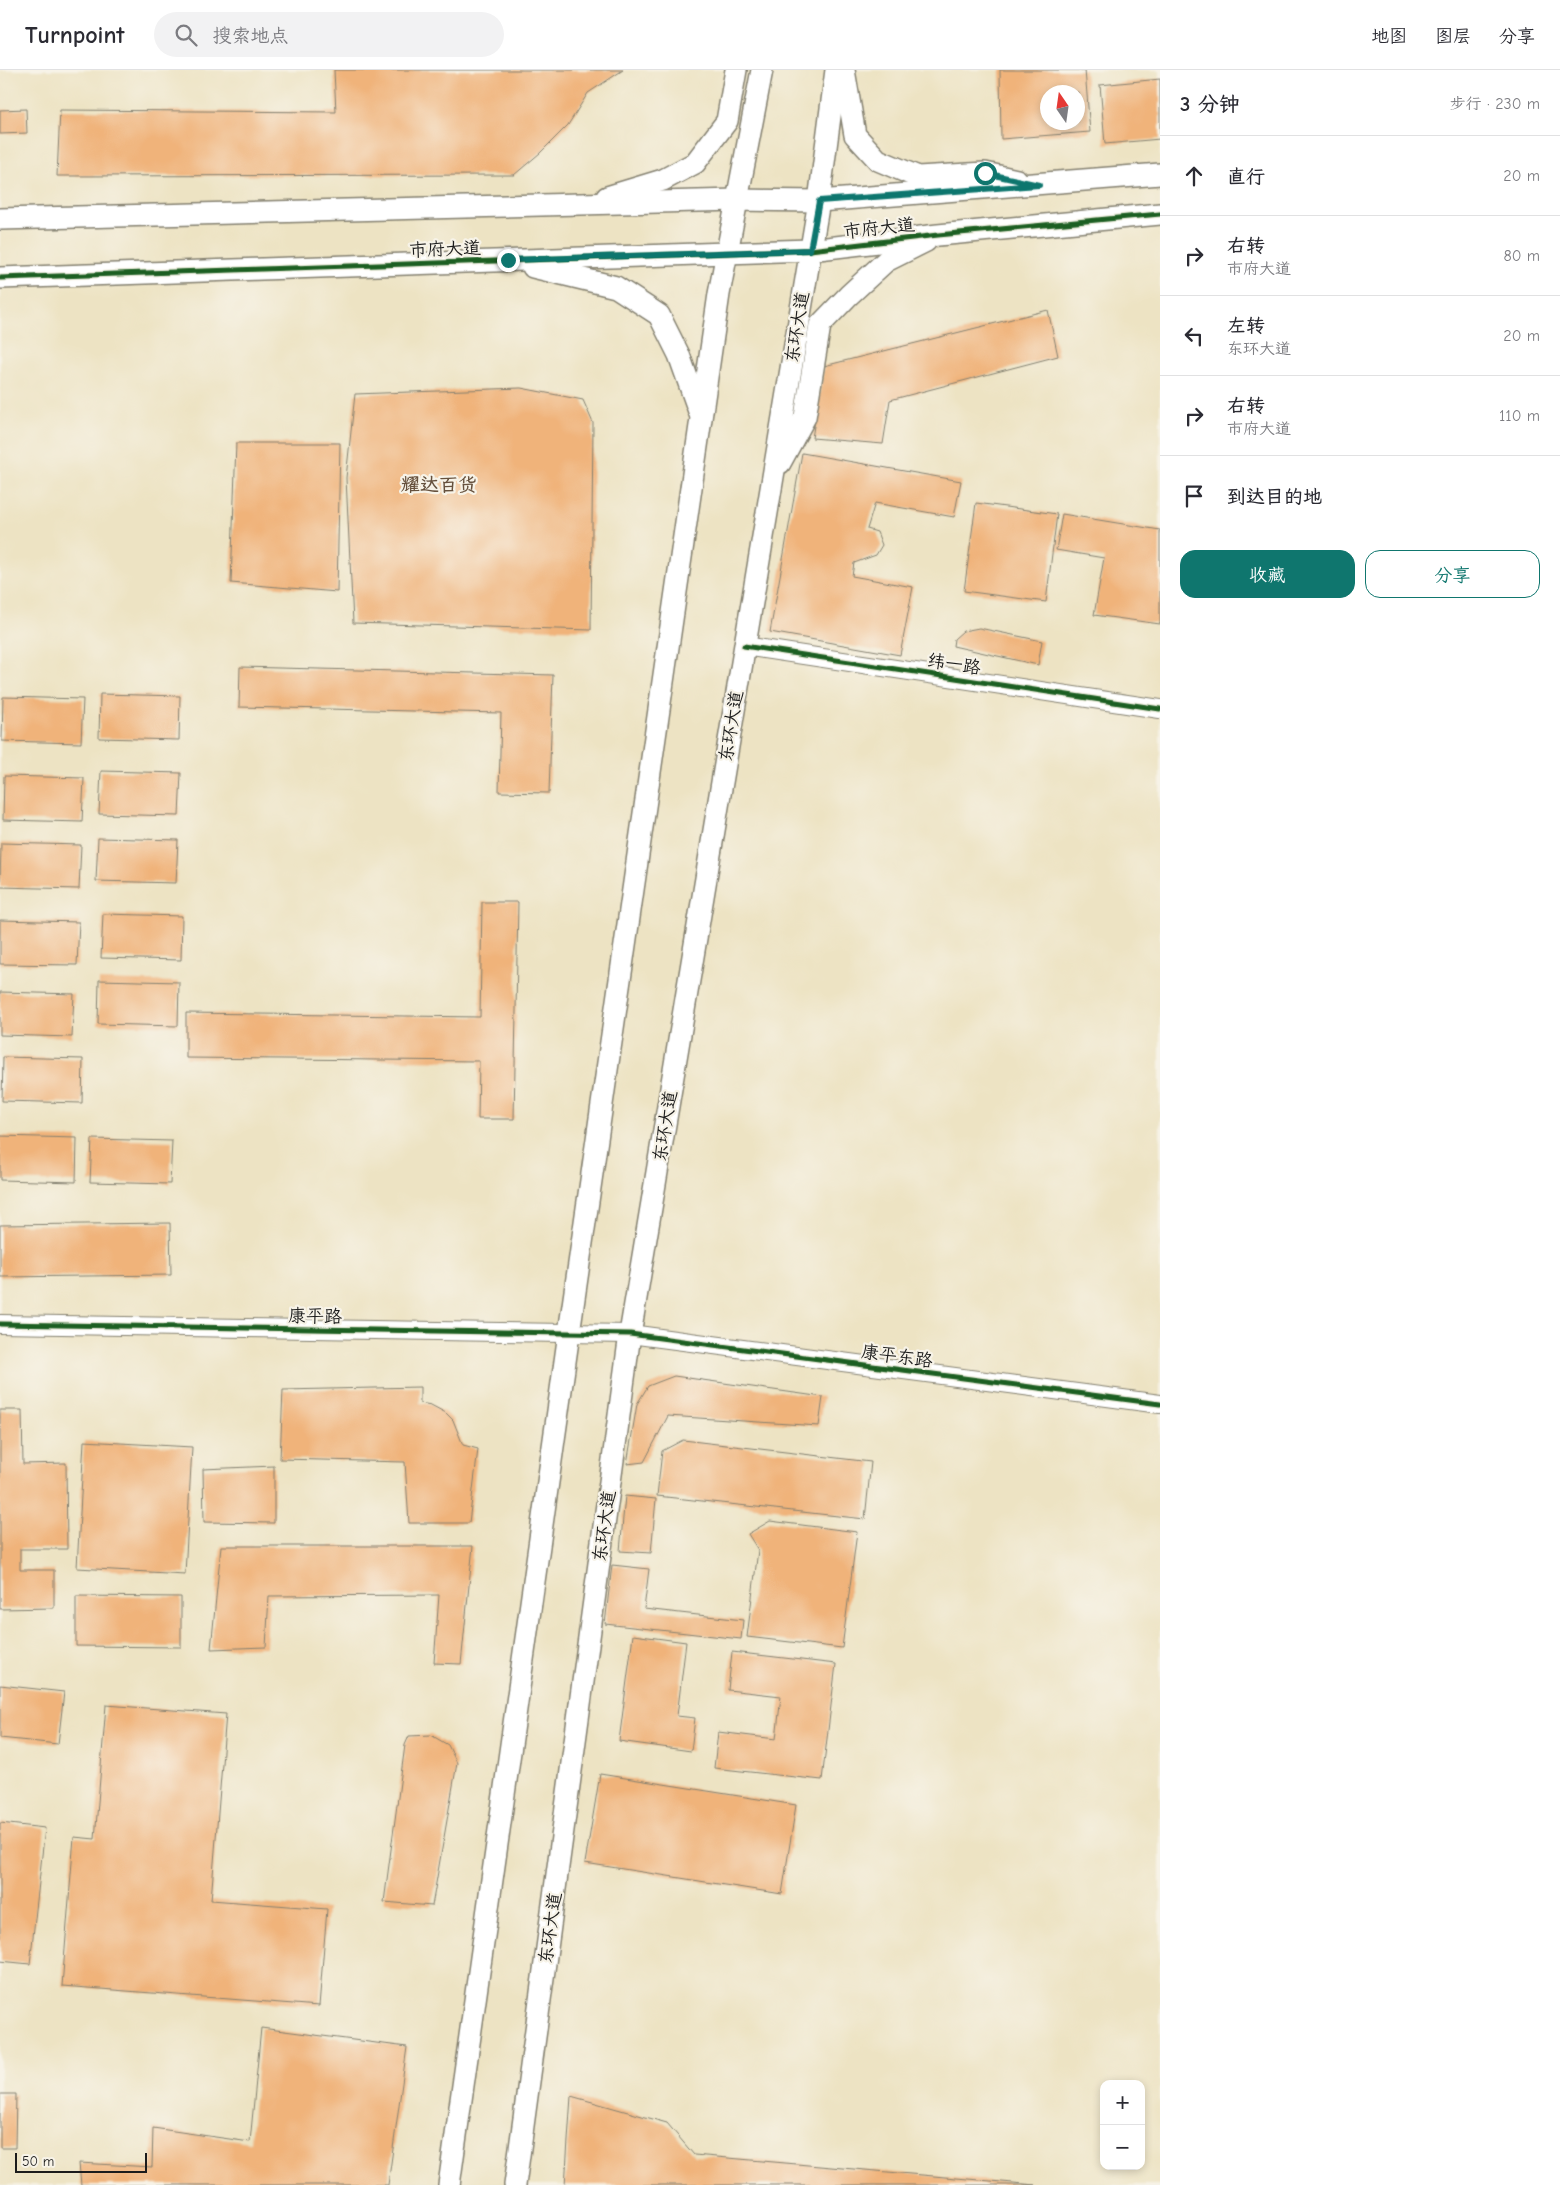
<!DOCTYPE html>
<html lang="zh">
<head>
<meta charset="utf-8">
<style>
  :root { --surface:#fff; --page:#f2f2f3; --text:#2b2b33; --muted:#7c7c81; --line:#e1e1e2; --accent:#0f766e }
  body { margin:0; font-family:"Comic Neue","LXGW WenKai TC",sans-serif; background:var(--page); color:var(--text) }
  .controls { position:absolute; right:15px; bottom:15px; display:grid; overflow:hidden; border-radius:10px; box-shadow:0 2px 8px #0003 }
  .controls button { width:45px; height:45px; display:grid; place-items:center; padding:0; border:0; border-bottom:1px solid var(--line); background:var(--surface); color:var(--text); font:25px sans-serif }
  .compass { position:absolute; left:1040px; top:15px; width:45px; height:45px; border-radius:50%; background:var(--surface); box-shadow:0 2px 8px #0003; rotate:347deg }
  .scale { position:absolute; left:15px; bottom:12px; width:132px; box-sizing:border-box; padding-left:5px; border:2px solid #1c1c1c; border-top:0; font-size:14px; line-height:18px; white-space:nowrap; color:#1c1c1c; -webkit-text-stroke:4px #f7f3e8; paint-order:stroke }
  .stop { position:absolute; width:15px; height:15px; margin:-11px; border:4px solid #0f766e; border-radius:50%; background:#fff }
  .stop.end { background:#0f766e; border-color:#fff; box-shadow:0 1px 5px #0008 }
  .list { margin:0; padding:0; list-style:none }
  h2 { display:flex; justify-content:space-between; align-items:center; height:65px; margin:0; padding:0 20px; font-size:21px }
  h2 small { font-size:16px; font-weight:400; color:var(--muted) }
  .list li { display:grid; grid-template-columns:32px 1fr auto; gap:15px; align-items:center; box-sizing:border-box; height:80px; padding:0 20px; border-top:1px solid var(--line) }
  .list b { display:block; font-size:19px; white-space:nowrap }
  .list p { margin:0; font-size:16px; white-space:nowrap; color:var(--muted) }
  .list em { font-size:16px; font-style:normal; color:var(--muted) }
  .actions { display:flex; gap:10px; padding:15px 20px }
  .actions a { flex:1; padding:11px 0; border:1px solid var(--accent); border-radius:15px; text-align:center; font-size:18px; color:var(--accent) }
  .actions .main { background:var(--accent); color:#fff }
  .icon { flex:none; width:28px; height:28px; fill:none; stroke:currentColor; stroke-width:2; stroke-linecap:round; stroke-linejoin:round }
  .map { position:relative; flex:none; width:1160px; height:2115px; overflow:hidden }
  header { display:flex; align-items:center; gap:30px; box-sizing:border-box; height:70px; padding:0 25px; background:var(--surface); border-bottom:1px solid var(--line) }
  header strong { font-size:24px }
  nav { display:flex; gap:28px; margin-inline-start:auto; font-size:18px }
  .search { width:350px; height:45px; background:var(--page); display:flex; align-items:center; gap:12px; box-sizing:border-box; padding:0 18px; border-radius:28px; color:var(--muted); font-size:19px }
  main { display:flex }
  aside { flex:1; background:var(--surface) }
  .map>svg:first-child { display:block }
  .building { fill:#f0b37a; fill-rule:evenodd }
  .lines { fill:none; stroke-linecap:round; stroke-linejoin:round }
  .tertiary-casing { stroke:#848070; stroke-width:20 }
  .primary-casing { stroke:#848070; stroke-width:24 }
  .tertiary { stroke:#fff; stroke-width:18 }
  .primary { stroke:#fff; stroke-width:21 }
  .cycleway-casing { stroke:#f7f3e8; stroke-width:8 }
  .cycleway { stroke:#1b5e20; stroke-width:5 }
  .route { stroke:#0f766e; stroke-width:6 }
  .labels { text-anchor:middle; stroke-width:4.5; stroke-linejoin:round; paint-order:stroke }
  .street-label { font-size:18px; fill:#1c1c1c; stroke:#f7f3e8 }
  .neighbourhood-label { font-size:19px; font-weight:bold; fill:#66513d; stroke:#f7f3e8 }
</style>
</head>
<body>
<header>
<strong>Turnpoint</strong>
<div class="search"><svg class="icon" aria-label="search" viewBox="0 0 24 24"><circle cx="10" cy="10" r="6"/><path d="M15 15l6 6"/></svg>搜索地点</div>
<nav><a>地图</a><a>图层</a><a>分享</a></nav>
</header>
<main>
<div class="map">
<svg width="1160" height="2115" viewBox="0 0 1160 2115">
  <rect width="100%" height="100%" fill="#f7f3e8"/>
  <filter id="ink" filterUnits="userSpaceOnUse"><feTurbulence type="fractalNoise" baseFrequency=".02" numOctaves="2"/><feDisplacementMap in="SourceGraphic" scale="10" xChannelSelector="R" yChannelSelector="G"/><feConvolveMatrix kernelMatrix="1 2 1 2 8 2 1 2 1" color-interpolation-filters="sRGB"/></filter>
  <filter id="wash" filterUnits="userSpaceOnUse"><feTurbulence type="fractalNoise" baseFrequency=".0096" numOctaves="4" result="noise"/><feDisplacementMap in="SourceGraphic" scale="20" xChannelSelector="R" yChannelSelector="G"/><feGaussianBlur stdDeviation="1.12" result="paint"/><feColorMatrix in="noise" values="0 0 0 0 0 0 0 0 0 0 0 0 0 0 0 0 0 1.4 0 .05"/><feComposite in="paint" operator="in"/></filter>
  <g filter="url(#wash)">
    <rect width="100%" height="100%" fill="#ede3c3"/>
    <g id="blocks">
      <g class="building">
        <path d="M334 0H623L588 23 568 55 540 83 514 105 57 106 60 40 336 42Z"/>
        <path d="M1000 0H1085L1090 62 1001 69ZM1048 22H1078V52H1048Z"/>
        <path d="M1160 9V69L1105 74 1100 15Z"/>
        <path d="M26 39 27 63 0 64V40Z"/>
        <path d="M1048 240 1058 286 890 330 883 374 812 368 824 296Z"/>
        <path d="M521 318 583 330 593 353 591 560 353 553 346 408 355 324Z"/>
        <path d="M236 373H340L337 522 231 513Z"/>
        <path d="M802 383 961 411 954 447 875 433 867 459 877 462 882 475 876 485 854 493 852 506 913 517 900 585 770 562Z"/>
        <path d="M976 433 1057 444 1046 532 964 521Z"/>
        <path d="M1062 444 1160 460V554L1094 545 1104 488 1056 480Z"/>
        <path d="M979 558 1042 571 1038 595 953 576 954 569 963 561Z"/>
        <path d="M240 597 553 605 549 723 499 722 501 643 239 637Z"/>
        <path d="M100 624 180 626 179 670 99 668Z"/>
        <path d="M3 627 83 629 81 673 2 671Z"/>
        <path d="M101 701 181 703 179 746 99 744Z"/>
        <path d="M4 706 84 708 82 752 3 750Z"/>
        <path d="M98 768 178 770 176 813 96 811Z"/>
        <path d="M1 773 81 775 79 819 0 817Z"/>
        <path d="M482 832H518L514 1049H478L479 991 186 988V943L480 947Z"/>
        <path d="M103 844 182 846 181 890 101 888Z"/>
        <path d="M0 850 79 852 77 895 0 894Z"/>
        <path d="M99 910 179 912 178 956 98 954Z"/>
        <path d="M0 922 74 924 72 967 0 965Z"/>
        <path d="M3 987 83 989 82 1033 2 1031Z"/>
        <path d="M0 1066 77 1068 76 1112 0 1110Z"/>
        <path d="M92 1069 172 1071 170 1114 90 1112Z"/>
        <path d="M170 1153 171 1205 0 1207V1155Z"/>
        <path d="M674 1306 823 1327 819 1356 668 1346 644 1392 627 1394 637 1334 648 1316Z"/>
        <path d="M420 1317V1333L431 1335 446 1343 453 1350 463 1375 478 1379 469 1453H409L405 1392 280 1389 283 1320Z"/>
        <path d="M0 1340H22L23 1394 66 1393 67 1479H20V1500H54V1538L0 1539Z"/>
        <path d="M683 1370 871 1392 865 1449 657 1426 662 1381Z"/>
        <path d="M84 1371 192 1377 185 1504 77 1498Z"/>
        <path d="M274 1396V1453L204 1452 203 1399Z"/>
        <path d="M625 1426 656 1429 651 1483 620 1481Z"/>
        <path d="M770 1451 857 1462 842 1578 747 1567 758 1480 748 1464Z"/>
        <path d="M221 1476H473L461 1594 434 1593 439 1525 269 1526 266 1577 211 1579Z"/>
        <path d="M612 1495 649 1499 644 1539 743 1550 741 1569 605 1554Z"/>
        <path d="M76 1526 181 1527V1577L76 1576Z"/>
        <path d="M633 1565 686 1572 677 1646 695 1648 691 1681 619 1671Z"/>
        <path d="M732 1582 836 1594 822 1710 714 1698 718 1662 776 1669 781 1626 728 1620Z"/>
        <path d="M0 1615 64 1622 58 1674 0 1668Z"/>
        <path d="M106 1635 226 1644 211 1830 327 1839 319 1936 62 1916 74 1767 95 1769Z"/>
        <path d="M431 1665 448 1675 457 1693 432 1836 384 1832 405 1675 409 1666Z"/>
        <path d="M600 1704 796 1735 782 1824 585 1793Z"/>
        <path d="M0 1753 45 1758 30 1894 0 1891Z"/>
        <path d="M261 1958 407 1977 388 2115H81L79 2093 152 2097 153 2058 250 2072Z"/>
        <path d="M0 2024H16L15 2078H0Z"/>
        <path d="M571 2026 667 2053 694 2085 1036 2115H565Z"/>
      </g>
    </g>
  </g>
  <g filter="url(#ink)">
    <use href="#blocks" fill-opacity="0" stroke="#848070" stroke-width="1"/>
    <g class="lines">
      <g class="tertiary-casing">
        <g id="tertiary">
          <path d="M744 576 1160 639"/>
          <path d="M0 1254 630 1264 1160 1334"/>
        </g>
      </g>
      <g class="primary-casing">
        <g id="primary">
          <path d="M844 0 855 65 878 90 918 107 985 103 1017 110"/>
          <path d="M607 127 663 110 695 93 727 51 736 0"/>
          <path d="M0 149 737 130 819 131 1160 104"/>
          <path d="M533 197 616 217 659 245 679 285 700 344"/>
          <path d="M0 208 810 180 938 165 1160 144"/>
          <path d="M780 393 805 347 820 255 849 225 886 191 926 171"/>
          <path d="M449 2115 569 1263 719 224 762 0"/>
          <path d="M515 2115 630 1264 819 131 836 0"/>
        </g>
      </g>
      <use href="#tertiary" class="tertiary"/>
      <use href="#primary" class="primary"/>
      <g class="cycleway-casing">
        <g id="cycleway">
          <path d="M0 208 810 180 938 165 1160 144"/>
          <path d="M744 576 1160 639"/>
          <path d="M0 1254 630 1264 1160 1334"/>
        </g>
      </g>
      <use href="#cycleway" class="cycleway"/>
    </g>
  </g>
  <g class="lines" filter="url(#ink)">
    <path class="route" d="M508 190 810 180 819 131 1039 115 985 103"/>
  </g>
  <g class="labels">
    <g class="street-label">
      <text transform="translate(879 158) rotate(-6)" y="6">市府大道</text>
      <text transform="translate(445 179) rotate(-2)" y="6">市府大道</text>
      <text transform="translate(797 257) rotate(-81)" y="6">东环大道</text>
      <text transform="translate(954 594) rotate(9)" y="6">纬一路</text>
      <text transform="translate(731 656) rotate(-81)" y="6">东环大道</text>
      <text transform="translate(665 1056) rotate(-81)" y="6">东环大道</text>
      <text transform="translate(315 1246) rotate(1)" y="6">康平路</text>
      <text transform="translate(897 1286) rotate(8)" y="6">康平东路</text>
      <text transform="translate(604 1456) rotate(-82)" y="6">东环大道</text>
      <text transform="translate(550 1858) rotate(-82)" y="6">东环大道</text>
    </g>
    <g class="neighbourhood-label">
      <text x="439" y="421">耀达百货</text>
    </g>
  </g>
</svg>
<div class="controls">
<button>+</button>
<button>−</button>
</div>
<svg class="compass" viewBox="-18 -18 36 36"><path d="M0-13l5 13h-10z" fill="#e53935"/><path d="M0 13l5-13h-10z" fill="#7c7c81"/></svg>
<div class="scale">50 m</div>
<div class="stop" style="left:985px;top:103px"></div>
<div class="stop end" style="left:508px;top:190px"></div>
</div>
<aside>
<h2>3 分钟<small>步行 · 230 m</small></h2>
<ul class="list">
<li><svg class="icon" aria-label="ahead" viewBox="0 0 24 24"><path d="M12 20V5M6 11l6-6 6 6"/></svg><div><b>直行</b></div><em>20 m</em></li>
<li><svg class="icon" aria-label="right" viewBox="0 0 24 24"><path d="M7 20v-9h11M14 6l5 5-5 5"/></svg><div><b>右转</b><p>市府大道</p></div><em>80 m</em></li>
<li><svg class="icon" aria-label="left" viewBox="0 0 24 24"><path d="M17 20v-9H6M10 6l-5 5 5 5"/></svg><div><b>左转</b><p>东环大道</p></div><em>20 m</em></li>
<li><svg class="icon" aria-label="right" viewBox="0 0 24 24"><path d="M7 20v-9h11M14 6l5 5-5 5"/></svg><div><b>右转</b><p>市府大道</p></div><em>110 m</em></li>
<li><svg class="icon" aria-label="arrive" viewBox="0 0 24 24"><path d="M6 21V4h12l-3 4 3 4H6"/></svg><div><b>到达目的地</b></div></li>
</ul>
<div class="actions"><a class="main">收藏</a><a>分享</a></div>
</aside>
</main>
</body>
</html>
